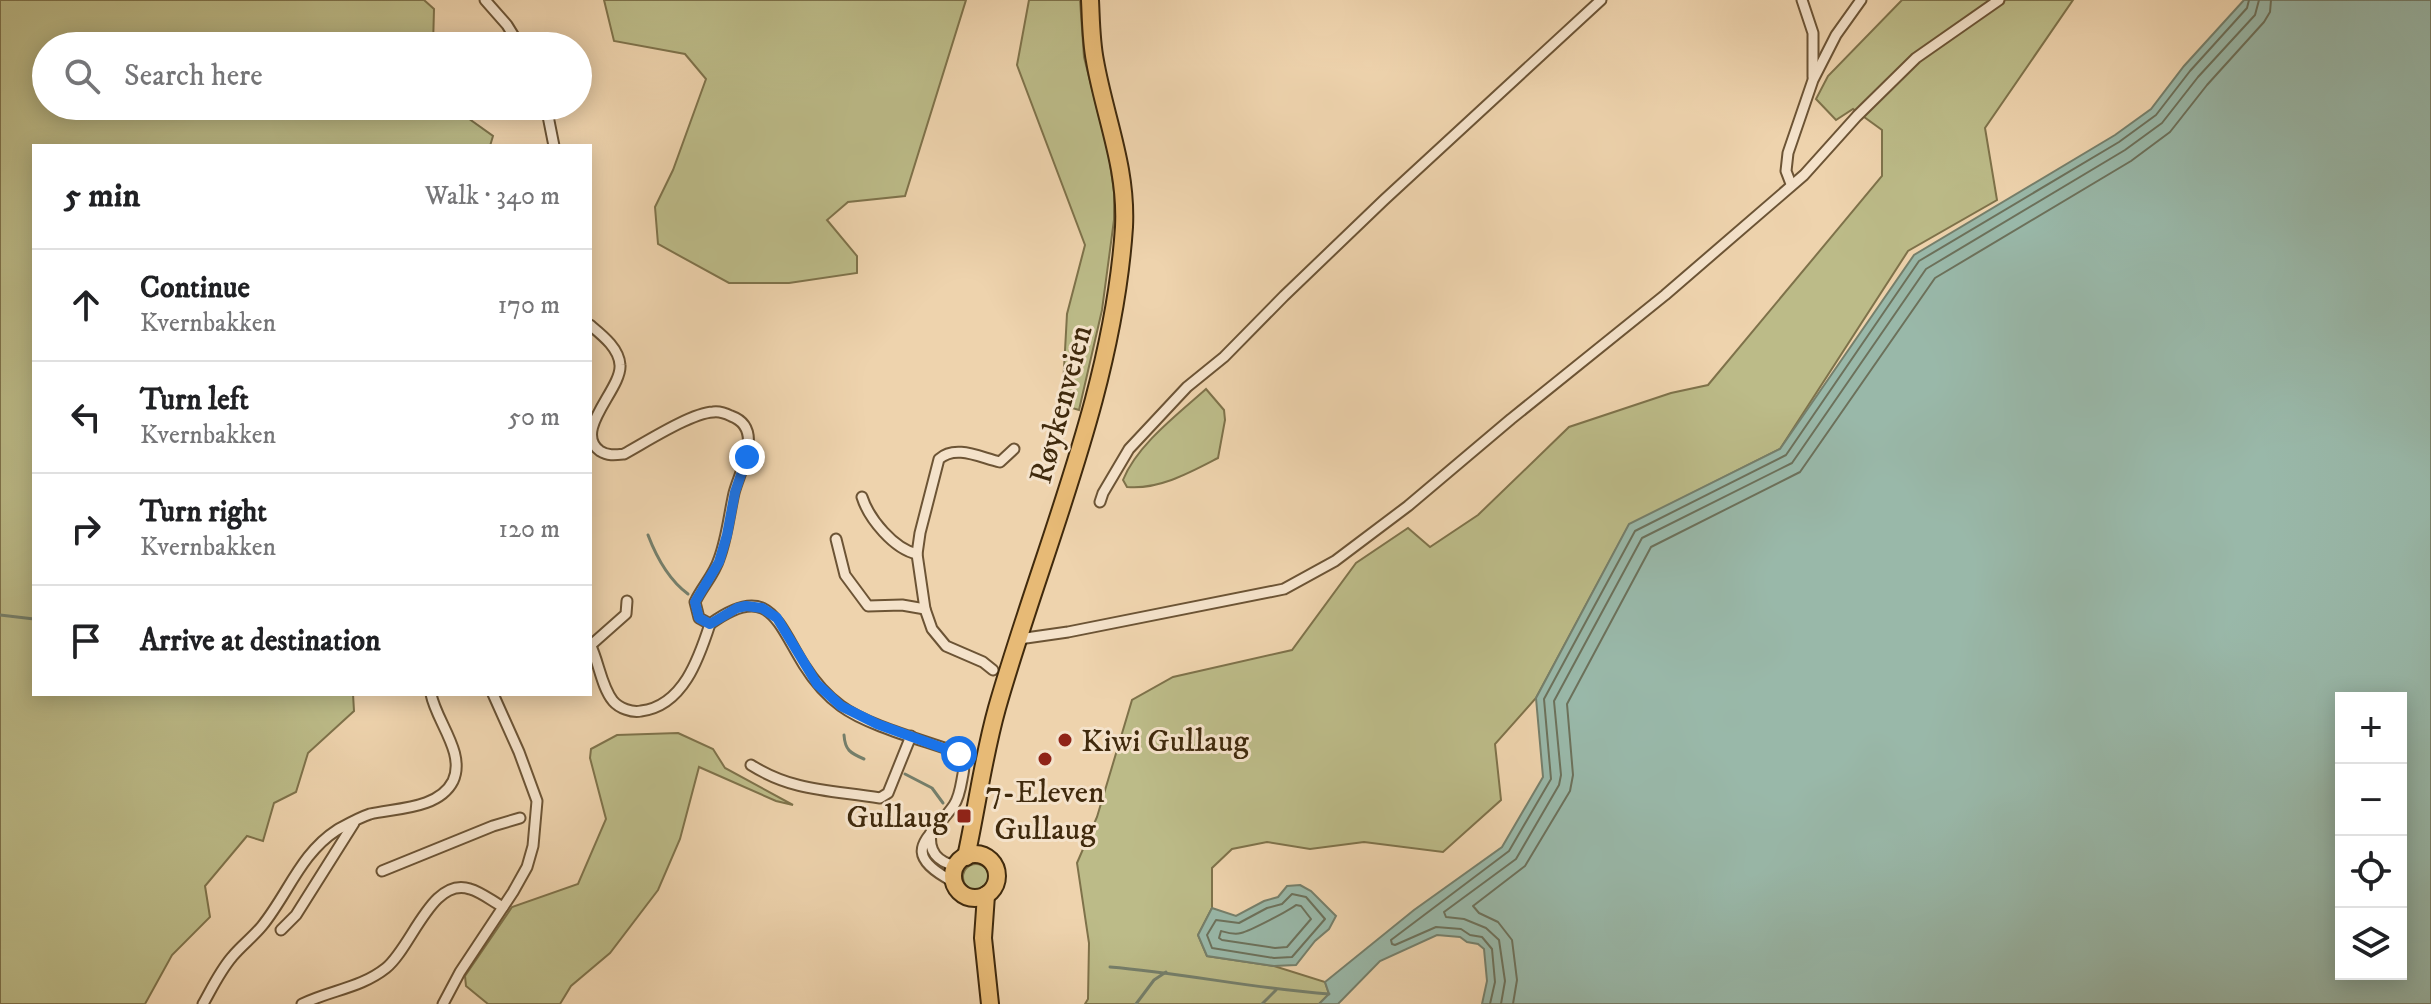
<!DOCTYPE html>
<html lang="en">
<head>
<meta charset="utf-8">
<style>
  :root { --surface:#fff; --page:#f2f2f2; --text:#202124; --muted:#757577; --line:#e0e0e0 }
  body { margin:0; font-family:"IM FELL DW Pica",serif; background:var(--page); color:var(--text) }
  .controls { position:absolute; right:24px; bottom:24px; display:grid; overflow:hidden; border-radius:0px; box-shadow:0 4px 20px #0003 }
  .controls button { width:72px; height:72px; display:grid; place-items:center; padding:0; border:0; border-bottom:2px solid var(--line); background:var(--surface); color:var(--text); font:40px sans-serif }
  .stop { position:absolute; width:24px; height:24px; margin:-18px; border:6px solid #1a73e8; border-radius:50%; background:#fff }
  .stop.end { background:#1a73e8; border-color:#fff; box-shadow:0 2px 8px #0008 }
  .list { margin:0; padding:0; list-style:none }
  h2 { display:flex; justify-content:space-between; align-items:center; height:104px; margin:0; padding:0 32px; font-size:34px }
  h2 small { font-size:26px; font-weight:400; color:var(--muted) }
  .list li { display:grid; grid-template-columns:52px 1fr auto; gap:24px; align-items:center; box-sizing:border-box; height:112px; padding:0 32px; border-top:2px solid var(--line) }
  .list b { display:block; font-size:30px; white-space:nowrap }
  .list p { margin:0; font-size:26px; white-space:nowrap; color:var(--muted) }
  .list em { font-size:26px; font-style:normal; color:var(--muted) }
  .icon { flex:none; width:44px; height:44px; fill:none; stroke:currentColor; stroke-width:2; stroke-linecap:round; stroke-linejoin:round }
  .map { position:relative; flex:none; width:2431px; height:1004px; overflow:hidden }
  .search { position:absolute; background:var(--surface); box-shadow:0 4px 20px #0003; left:32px; top:32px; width:560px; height:88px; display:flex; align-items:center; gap:20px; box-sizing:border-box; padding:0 28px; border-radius:44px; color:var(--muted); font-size:30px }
  .panel { position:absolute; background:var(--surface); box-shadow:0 4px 20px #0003; left:32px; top:144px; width:560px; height:552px; border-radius:0px }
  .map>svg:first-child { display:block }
  .green { fill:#bcbb88; stroke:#7e724a; stroke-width:2 }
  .water { fill:#99b8a9; stroke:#757f6b; stroke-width:2; fill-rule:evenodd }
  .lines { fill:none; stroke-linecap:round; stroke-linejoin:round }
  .shore { stroke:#6c715b; stroke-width:2 }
  .stream { stroke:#757f6b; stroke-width:3 }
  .street-casing { stroke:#6c5435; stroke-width:13 }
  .highway-casing { stroke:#402a0d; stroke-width:20 }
  .street { stroke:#f4e2ca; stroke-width:9 }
  .highway { stroke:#e7ba76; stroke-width:16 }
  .route { stroke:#1a73e8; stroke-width:10 }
  .poi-dot { fill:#8f2418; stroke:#f4e2ca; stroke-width:3 }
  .labels { text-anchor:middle; stroke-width:6; stroke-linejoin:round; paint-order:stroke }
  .street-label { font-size:32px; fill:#402a0d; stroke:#f4e2ca }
  .poi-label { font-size:32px; fill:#402a0d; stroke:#f4e2ca; text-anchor:start }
</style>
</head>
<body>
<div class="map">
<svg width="2431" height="1004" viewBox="0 0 2431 1004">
  <rect width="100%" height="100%" fill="#eed3ad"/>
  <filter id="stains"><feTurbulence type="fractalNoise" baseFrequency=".0025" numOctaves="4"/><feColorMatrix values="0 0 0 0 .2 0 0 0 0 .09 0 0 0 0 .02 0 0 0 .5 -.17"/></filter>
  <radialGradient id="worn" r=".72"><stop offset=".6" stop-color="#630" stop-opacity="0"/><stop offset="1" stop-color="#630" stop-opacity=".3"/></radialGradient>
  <g class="green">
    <path d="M0 0H424L434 9 433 46H46V106H451L493 136 490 146H34V694H353L354 711 308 753 296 792 274 803 263 841 247 836 205 886 210 917 172 955 145 1004H0Z"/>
    <path d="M604 0H966L905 196 848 202 827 220 857 256V273L789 283H729L658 244 655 207 673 170 706 79 685 54 614 41Z"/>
    <path d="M1029 0H1080L1084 57 1109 156 1114 192V220L1102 310 1079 410 1062 405 1067 314 1085 245 1017 65Z"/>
    <path d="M1902 0H2073L1985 128 1997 200 1908 251 1780 449 1629 525 1536 698 1495 744 1501 800 1443 852 1364 842 1310 849 1267 842 1232 849 1212 868V908L1198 935 1207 956 1274 966 1325 982 1329 994 1319 1004H1085L1088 999 1089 943 1077 863 1097 817 1132 700 1173 677 1292 650 1356 563 1408 528 1430 547 1478 515 1569 427 1671 393 1708 385 1882 176V130L1853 109 1836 120 1816 99 1828 76Z"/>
    <path d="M1206 389 1224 410 1225 420 1218 458C1191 472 1159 490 1127 487L1123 480C1137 445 1178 414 1206 389Z"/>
    <path d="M678 733 713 749 725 768 793 805 776 801 699 767 680 839 658 890 610 953 571 986 560 1004H488L466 986 465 976 512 907 578 884 606 819 590 758 591 749 617 735Z"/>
    <circle cx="976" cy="877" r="13"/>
  </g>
  <g class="water">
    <path d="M2244 0H2431V1004H1482L1487 981 1484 949 1478 944 1467 942 1460 937 1437 935 1380 961 1338 1004H1319L1329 994 1325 982 1414 910 1502 847 1543 777 1536 698 1629 524 1780 449 1914 255 2115 135 2151 109 2184 66ZM2341 698H2401V974H2341Z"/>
    <path d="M1300 885 1311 891 1336 916 1329 929 1315 941 1296 965 1274 966 1207 956 1198 935 1212 908 1236 916 1264 901 1278 897 1287 886Z"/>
  </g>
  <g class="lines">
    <g class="shore">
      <path d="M1292 894 1306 897 1325 919 1292 957 1274 958 1212 948 1207 935 1216 920 1239 923 1267 908 1282 904Z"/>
      <path d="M1296 905 1301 906 1311 919 1287 947 1275 948 1222 940 1219 938 1221 931C1228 933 1234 935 1241 933 1250 931 1290 910 1296 905Z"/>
      <path d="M1490 1004 1495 982 1492 949 1482 937 1470 935 1461 929 1436 927 1395 945 1392 944 1391 940 1509 851 1551 779 1544 699 1635 531 1786 455 1919 261 2119 142 2156 115 2190 71 2247 8 2249 0"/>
      <path d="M1501 1004 1505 981 1499 940 1486 928 1464 919 1446 917 1444 912 1516 859 1559 785 1561 775 1554 701 1642 538 1792 463 1926 269 2125 150 2162 123 2198 77 2255 15 2259 0"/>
      <path d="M1513 1004 1517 980 1512 940 1498 922 1479 913 1473 906 1525 866 1570 791 1573 775 1567 704 1651 547 1800 472 1935 278 2131 161 2170 132 2207 85 2264 22 2270 12 2271 0"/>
    </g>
    <g class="stream">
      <path d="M648 535C656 556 669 580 688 594"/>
      <path d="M0 615 34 619"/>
      <path d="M844 735C845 750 850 753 864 759"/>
      <path d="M905 774 932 788 943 803"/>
      <path d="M1110 967C1184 973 1255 989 1329 994"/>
      <path d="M1136 1004 1154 980 1166 972"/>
      <path d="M1262 1004 1276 990"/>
    </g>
    <g class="street-casing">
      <g id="street">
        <path d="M485 0 507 25 520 46"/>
        <path d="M1802 0 1813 33V77"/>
        <path d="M546 106 554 146"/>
        <path d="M1791 184 1786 171 1788 153 1813 80 1836 35 1861 0"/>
        <path d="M590 325C602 335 619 348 620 365 622 389 572 431 600 451 608 456 615 455 624 454 646 442 691 413 713 412 720 411 725 413 731 416 765 428 740 470 734 493 729 515 727 538 719 559 714 575 702 587 695 602L699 618 710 624C769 581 777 622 804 665 814 681 826 695 841 706 868 726 923 740 956 752 964 759 965 764 963 774 961 784 960 796 954 805 932 838 895 851 954 882"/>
        <path d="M862 497C869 519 894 549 917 554"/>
        <path d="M1100 502 1103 493 1129 449 1187 387 1224 357 1284 296 1384 200 1601 0"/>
        <path d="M836 539 845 575 868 606 902 605 925 609"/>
        <path d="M1019 639 1068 632 1284 589 1335 561 1408 506 1511 419 1665 295 1804 175 1857 116 1916 58 1999 0"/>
        <path d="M590 644C599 662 601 686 613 701 619 708 632 713 641 711 683 706 699 658 710 624"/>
        <path d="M591 645 626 614 627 601"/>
        <path d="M993 670 983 662 946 646 932 629 925 609 917 554 920 533 939 459C956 444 981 458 1000 462L1014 449"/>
        <path d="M751 765C794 792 832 790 880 798L888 793 911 736"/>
        <path d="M931 832C928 852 938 862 956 866"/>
        <path d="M382 871 493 826 520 818"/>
        <path d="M281 930 296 915 354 823"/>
        <path d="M203 1004C212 988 220 971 232 957 241 946 253 937 262 926 288 894 301 853 337 830 348 824 358 818 370 814 396 808 439 809 453 781 466 753 436 721 431 694"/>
        <path d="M302 1004C331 990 361 988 386 968 412 947 432 876 470 889 481 892 492 901 503 907"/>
        <path d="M443 1004 460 972 513 892 527 867 533 846 537 801 519 752 493 694"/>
      </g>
    </g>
    <g class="highway-casing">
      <g id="highway">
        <circle cx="975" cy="876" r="22"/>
        <path d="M966 857C977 807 983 758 997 708 1042 550 1113 394 1124 227 1127 167 1105 118 1095 61 1091 41 1091 20 1090 0"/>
        <path d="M986 895 983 938 990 1004"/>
      </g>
    </g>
    <use href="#street" class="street"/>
    <use href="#highway" class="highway"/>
  </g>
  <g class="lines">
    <path class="route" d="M747 457 735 492 727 535 719 562 695 602 699 618 710 624 737 608 746 606 762 608 777 618 817 684 841 706 877 724 959 754"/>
  </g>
  <g class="poi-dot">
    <circle cx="1065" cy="740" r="8"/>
    <circle cx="1045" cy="759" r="8"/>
    <rect x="956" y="808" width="16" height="16" rx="4"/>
  </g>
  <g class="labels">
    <g class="street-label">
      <text transform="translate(1060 404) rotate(-75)" y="11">Røykenveien</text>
    </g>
    <g class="poi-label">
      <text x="1081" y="751">Kiwi Gullaug</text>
      <text x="1045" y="802" text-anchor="middle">7-Eleven<tspan x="1045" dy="37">Gullaug</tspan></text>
      <text x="948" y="827" text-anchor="end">Gullaug</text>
    </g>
  </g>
  <rect width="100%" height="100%" filter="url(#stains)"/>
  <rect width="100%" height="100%" fill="url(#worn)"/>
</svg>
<div class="controls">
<button>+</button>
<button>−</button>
<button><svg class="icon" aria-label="locate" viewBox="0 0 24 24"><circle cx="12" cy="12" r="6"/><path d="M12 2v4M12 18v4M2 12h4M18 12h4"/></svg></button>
<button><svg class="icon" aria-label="layers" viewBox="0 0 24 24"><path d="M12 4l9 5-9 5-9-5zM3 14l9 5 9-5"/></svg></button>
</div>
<div class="stop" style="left:959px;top:754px"></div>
<div class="stop end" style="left:747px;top:457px"></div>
<div class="search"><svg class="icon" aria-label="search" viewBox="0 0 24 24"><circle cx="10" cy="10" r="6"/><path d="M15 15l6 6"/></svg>Search here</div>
<section class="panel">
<h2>5 min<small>Walk · 340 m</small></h2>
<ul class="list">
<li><svg class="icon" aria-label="ahead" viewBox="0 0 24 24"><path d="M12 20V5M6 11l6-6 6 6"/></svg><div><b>Continue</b><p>Kvernbakken</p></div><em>170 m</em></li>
<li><svg class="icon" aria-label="left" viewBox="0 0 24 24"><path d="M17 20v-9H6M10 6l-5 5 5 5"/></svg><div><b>Turn left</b><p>Kvernbakken</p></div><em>50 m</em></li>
<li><svg class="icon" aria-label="right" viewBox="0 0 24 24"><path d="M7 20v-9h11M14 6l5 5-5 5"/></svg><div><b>Turn right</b><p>Kvernbakken</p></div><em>120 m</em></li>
<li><svg class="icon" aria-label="arrive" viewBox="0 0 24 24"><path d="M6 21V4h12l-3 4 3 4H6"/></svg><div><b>Arrive at destination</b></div></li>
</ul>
</section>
</div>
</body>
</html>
